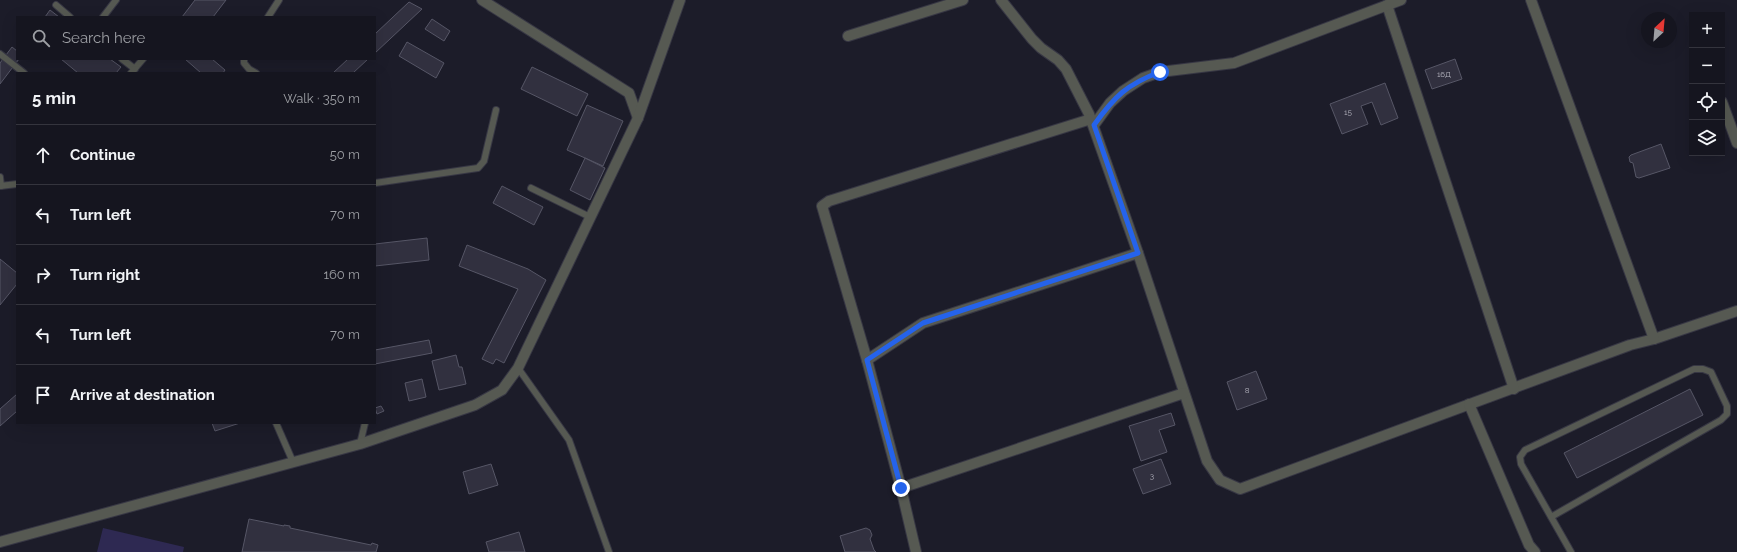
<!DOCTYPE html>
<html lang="en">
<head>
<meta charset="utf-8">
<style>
  :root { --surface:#15151f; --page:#1e1e28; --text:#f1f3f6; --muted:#9d9fa4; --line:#34343d }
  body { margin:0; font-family:Raleway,sans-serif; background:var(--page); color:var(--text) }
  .controls { position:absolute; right:12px; top:12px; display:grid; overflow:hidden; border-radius:0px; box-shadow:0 4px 16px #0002 }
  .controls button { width:36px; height:36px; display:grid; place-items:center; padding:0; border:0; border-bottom:1px solid var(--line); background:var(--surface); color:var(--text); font:20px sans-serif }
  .compass { position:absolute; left:1641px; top:12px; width:36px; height:36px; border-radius:50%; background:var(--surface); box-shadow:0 4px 16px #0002; rotate:26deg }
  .stop { position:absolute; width:12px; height:12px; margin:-9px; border:3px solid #2563eb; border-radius:50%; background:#fff }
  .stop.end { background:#2563eb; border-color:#fff; box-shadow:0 1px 4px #0008 }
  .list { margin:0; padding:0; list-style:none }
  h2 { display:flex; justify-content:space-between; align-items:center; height:52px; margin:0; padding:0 16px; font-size:17px }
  h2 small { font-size:13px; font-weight:400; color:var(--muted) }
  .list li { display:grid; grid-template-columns:26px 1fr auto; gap:12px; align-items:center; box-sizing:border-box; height:60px; padding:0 16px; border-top:1px solid var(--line) }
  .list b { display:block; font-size:15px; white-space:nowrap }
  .list em { font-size:13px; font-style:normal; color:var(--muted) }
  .icon { flex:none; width:22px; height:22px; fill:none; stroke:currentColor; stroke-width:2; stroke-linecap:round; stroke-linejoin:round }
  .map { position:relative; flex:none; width:1737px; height:552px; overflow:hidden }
  .search { position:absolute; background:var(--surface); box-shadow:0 4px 16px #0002; left:16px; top:16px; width:360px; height:44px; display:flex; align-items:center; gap:10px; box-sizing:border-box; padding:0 14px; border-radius:0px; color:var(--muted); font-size:15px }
  .panel { position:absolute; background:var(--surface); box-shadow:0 4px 16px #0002; left:16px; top:72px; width:360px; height:352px; border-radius:0px }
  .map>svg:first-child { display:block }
  .green { fill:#2e2952 }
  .building { fill:#31303f; stroke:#565666 }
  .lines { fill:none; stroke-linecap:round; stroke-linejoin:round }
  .lane-casing { stroke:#373744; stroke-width:8 }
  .street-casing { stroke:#373744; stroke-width:12 }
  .lane { stroke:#565952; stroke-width:6 }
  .street { stroke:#565952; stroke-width:10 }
  .route { stroke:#2563eb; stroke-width:5 }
  .labels { text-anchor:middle; stroke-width:3.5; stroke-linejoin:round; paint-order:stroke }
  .number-label { font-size:8px; fill:#b3b2bd }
</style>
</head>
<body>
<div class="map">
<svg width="1737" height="552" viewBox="0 0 1737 552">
  <rect width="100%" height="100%" fill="#1c1c29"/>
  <path class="green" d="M103 528 184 547 183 552H97Z"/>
  <g class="building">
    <path d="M195 0H226L213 17H182Z"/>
    <path d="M409 2 422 9 375 53V34Z"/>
    <path d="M50 10 59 17H45Z"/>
    <path d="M432 19 450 31 444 41 425 29Z"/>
    <path d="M407 42 444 63 436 78 399 56Z"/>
    <path d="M12 47 17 51V59H19L0 84V63Z"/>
    <path d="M61 59H110L121 67 116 73H78Z"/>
    <path d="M185 59H212L225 70 223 73H201Z"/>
    <path d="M348 59H368L353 73H333Z"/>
    <path d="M1455 59 1462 79 1432 89 1425 70Z"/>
    <path d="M532 67 588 94 577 116 521 89Z"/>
    <path d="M1385 83 1398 118 1381 125 1372 102 1361 106 1368 124 1342 134 1330 104Z"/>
    <path d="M587 105 623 121 603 166 567 150Z"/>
    <path d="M1661 144 1670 168 1639 178 1636 177 1633 163 1630 162 1629 157 1631 155Z"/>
    <path d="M585 158 605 168 590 200 570 190Z"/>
    <path d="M502 186 543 207 534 225 493 203Z"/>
    <path d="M427 238 429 260 375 266V244Z"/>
    <path d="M467 245 528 269 546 280 504 363 496 359 493 364 482 359 518 289 459 266Z"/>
    <path d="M0 259 17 273V284L0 305Z"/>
    <path d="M429 340 432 353 375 364V350Z"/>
    <path d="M456 355 459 367H462L466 384 439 390 432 361Z"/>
    <path d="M1256 371 1267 399 1237 410 1227 382Z"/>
    <path d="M422 379 426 397 409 401 405 383Z"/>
    <path d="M1690 389 1703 415 1577 478 1564 453Z"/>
    <path d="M17 394V411L0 426V409Z"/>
    <path d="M381 406 384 411 377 414 375 408Z"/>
    <path d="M1171 413 1175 425 1159 430 1167 452 1141 461 1129 426Z"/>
    <path d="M212 423H240L215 431Z"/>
    <path d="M1161 459 1171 484 1143 494 1133 469Z"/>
    <path d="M491 464 498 485 469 494 463 472Z"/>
    <path d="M249 519 284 526V525L290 526V528L371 545 372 543 378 545 376 552H242Z"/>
    <path d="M866 528 870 530 872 535 870 539 874 550 876 552H845L840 536Z"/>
    <path d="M519 532 525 552H489L486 542Z"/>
  </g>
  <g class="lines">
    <g class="lane-casing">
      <g id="lane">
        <path d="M56 5 70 17"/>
        <path d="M103 17 116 0"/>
        <path d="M268 17 279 0"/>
        <path d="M0 54 24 73"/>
        <path d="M122 59 135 69"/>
        <path d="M244 59V63L249 69 256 73"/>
        <path d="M131 73 143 59"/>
        <path d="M0 177 1 186"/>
        <path d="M375 183 478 168 484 161 496 110"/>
        <path d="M0 186 17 184"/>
        <path d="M531 188 590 217"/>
        <path d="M518 368 569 440 609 552"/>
        <path d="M276 423 293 462"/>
        <path d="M360 444 365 423"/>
        <path d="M1551 517 1721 420 1727 414V406L1711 372 1703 369H1694L1525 450 1520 457 1521 464 1571 552"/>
      </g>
    </g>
    <g class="street-casing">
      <g id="street">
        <path d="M482 0 629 93 638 118"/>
        <path d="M1001 0 1032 39 1041 48 1058 60 1066 69 1089 114 1138 253 1207 461 1220 480 1240 489 1630 345 1654 339 1737 311"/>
        <path d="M1531 0 1654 339"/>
        <path d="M1387 5 1514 389"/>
        <path d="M848 36 963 0"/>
        <path d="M1722 102 1737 143"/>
        <path d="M1094 125 1110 103 1123 91 1143 78 1160 72 1234 63 1401 0"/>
        <path d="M867 360 923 323 1138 253"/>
        <path d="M1469 404 1529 545 1535 552"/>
        <path d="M901 488 867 360 822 206 829 201 1091 119"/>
        <path d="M0 542 360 444 475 405 502 390 518 368 638 118 680 0"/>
        <path d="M916 552 901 488 1184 393"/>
      </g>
    </g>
    <use href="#lane" class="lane"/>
    <use href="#street" class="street"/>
  </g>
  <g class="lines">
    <path class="route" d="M901 488 867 360 923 323 1138 253 1094 125C1114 97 1127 84 1160 72"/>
  </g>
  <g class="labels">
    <g class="number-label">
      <text x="1444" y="77">16Д</text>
      <text x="1348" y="115">15</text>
      <text x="1247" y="393">8</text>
      <text x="1152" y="479">3</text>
    </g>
  </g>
</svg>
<div class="controls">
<button>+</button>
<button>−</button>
<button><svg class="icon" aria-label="locate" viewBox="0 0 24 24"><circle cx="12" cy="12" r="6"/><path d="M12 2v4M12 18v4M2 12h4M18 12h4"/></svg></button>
<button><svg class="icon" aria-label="layers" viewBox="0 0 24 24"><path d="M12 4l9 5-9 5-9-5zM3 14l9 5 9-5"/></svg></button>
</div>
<svg class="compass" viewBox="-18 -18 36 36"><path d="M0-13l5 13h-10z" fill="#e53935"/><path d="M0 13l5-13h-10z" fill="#9d9fa4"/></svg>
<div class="stop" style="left:1160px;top:72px"></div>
<div class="stop end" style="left:901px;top:488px"></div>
<div class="search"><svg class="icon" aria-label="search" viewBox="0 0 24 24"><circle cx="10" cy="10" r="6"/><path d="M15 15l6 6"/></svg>Search here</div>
<section class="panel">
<h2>5 min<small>Walk · 350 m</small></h2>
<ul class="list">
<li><svg class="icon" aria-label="ahead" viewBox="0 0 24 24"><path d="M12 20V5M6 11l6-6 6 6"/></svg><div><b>Continue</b></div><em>50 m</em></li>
<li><svg class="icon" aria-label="left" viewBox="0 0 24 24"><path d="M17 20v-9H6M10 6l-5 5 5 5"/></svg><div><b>Turn left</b></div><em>70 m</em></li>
<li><svg class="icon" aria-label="right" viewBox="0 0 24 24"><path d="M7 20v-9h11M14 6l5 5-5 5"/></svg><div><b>Turn right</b></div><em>160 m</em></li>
<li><svg class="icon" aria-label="left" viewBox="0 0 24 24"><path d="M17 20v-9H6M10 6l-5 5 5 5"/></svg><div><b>Turn left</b></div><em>70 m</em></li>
<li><svg class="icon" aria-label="arrive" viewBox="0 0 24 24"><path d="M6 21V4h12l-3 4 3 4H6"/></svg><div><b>Arrive at destination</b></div></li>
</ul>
</section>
</div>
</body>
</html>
